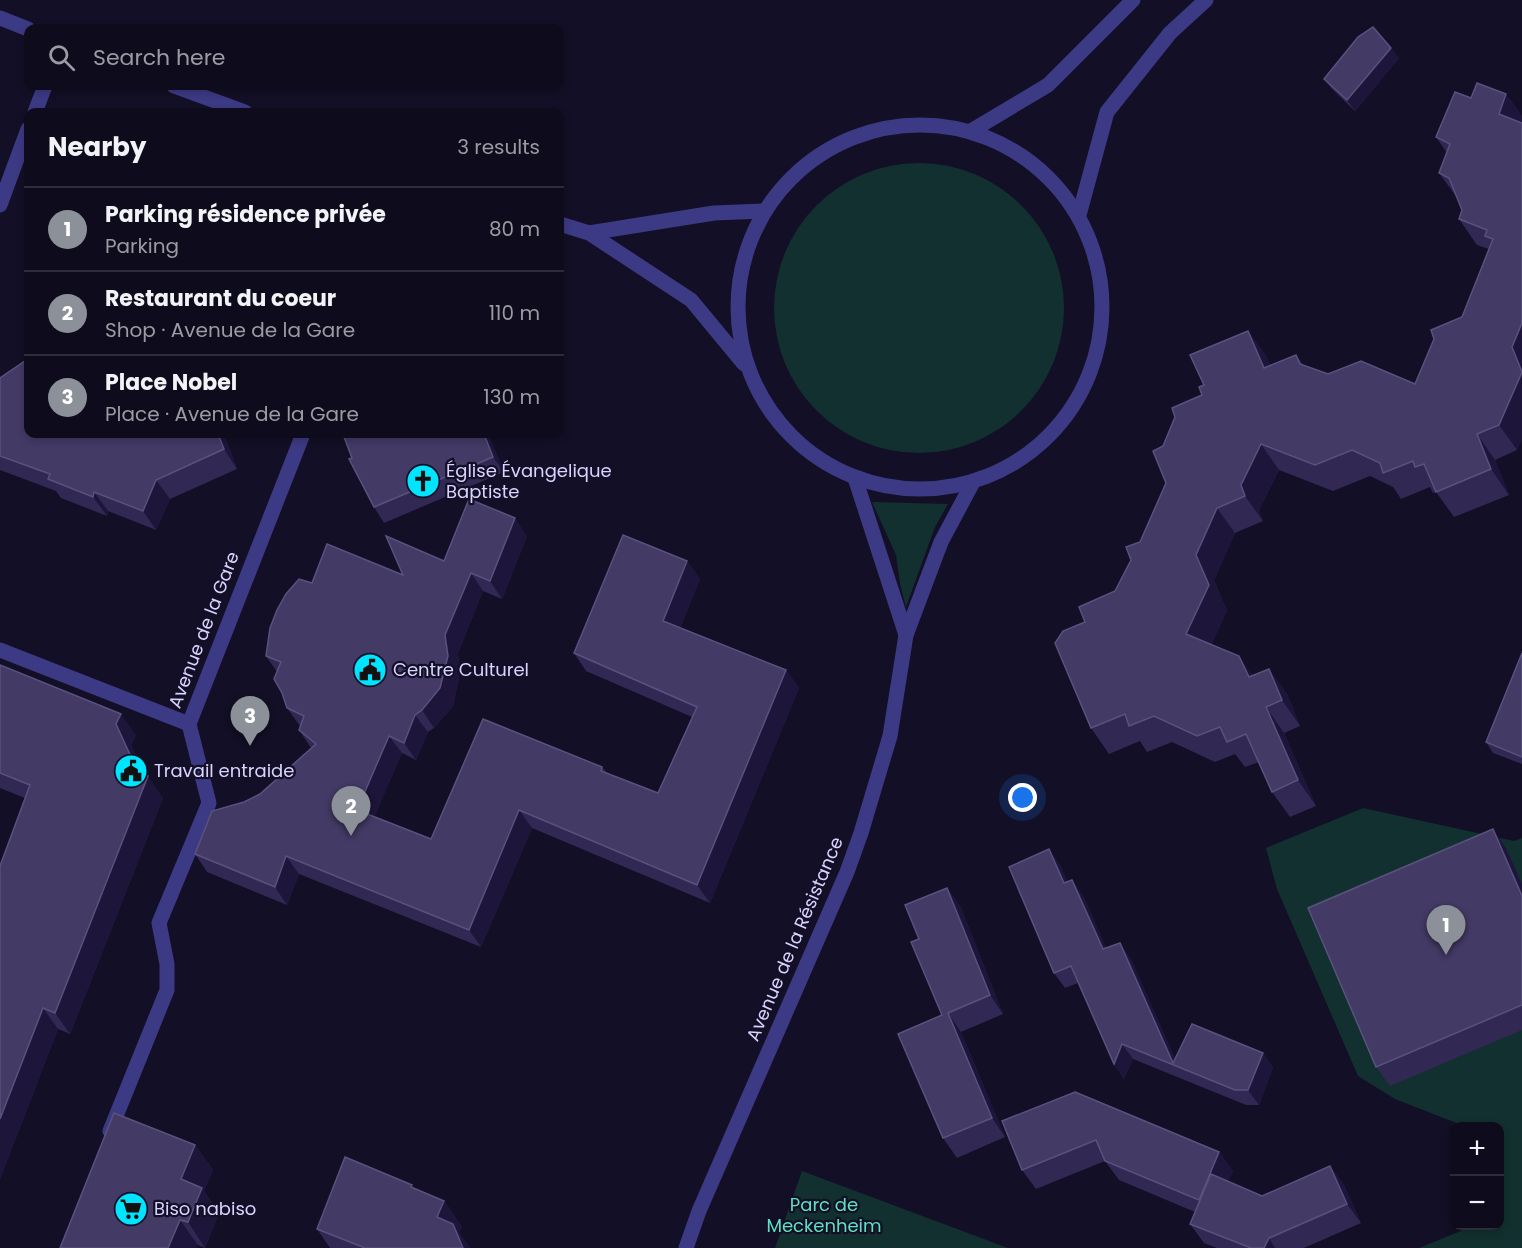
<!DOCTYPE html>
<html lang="en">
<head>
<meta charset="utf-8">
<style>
  :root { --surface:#0e0b1c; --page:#1c1929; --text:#f1f3f6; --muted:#9b9ba3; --line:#2e2b3b; --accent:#8c9099 }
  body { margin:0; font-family:Poppins,sans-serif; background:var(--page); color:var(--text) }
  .controls { position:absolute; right:18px; bottom:18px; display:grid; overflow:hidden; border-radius:12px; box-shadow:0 3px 9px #0003 }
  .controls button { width:54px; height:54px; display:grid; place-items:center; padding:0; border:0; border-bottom:2px solid var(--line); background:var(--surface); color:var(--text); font:30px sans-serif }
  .you { position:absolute; left:1023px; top:798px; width:21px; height:21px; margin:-15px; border:4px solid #fff; border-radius:50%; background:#1a73e8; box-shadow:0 0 0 9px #1a73e833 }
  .badge { display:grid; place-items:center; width:39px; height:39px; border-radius:50%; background:var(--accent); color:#fff; font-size:20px; font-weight:700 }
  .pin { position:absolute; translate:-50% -50px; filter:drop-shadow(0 2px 3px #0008) }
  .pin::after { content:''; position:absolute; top:32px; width:21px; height:18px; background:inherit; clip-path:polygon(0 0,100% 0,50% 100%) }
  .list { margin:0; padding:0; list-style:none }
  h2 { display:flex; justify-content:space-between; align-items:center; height:78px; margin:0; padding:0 24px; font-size:26px }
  h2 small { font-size:20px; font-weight:400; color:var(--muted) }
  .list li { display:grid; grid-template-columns:39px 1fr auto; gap:18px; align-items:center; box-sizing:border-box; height:84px; padding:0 24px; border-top:2px solid var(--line) }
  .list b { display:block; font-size:22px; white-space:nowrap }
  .list p { margin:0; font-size:20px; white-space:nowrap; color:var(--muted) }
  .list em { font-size:20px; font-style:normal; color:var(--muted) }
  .icon { flex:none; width:33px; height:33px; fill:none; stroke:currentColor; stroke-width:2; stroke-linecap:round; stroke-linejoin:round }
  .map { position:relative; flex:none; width:1522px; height:1248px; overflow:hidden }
  .search { position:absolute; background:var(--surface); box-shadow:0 3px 9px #0003; left:24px; top:24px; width:540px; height:66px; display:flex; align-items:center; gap:15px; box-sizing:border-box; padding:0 21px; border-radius:12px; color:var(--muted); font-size:22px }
  .panel { position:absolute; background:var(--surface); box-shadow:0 3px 9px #0003; left:24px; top:108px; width:540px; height:330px; border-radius:12px }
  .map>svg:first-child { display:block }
  .green { fill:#12302f }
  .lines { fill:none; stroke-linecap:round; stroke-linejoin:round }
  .minor { stroke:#3d3a85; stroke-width:15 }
  .wall { fill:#312854 }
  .shaded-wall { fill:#1d163a }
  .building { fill:#433a66; stroke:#5a527e; stroke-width:1.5 }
  .labels { text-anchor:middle; stroke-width:4.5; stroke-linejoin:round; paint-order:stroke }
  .poi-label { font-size:18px; fill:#d9d4ff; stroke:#130f26; text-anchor:start }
  .street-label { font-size:18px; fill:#d9d4ff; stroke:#130f26 }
  .park-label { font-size:18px; fill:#5fe0c0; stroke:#130f26 }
</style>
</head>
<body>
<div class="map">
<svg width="1522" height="1248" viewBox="0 0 1522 1248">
  <rect width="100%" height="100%" fill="#130f26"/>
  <g class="green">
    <circle cx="919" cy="308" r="145"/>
    <path d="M872 502 948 504 935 527 906 607 900 584 896 555Z"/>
    <path d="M1363 808 1514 841 1522 838V1248H1419L1473 1226H1500V1126H1464L1395 1099 1358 1076 1277 889 1266 848Z"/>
    <path d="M802 1171 1008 1248H775Z"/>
  </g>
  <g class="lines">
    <g class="minor">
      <path d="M0 18 28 29"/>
      <path d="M174 86 245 112"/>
      <path d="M35 112 45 86"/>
      <circle cx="920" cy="307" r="182"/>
      <path d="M971 131 1048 85 1133 0"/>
      <path d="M0 205 28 129"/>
      <path d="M1079 215 1107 112 1170 33 1206 0"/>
      <path d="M560 224 589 233 691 300 744 364"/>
      <path d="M589 233 714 213 763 211"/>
      <path d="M855 478 906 635"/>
      <path d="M0 650 189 724"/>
      <path d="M110 1131 167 990V964L159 923 209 803 189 724 303 434"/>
      <path d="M686 1248 699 1211 847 872 861 833 890 736 906 635 941 542 972 484"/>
    </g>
  </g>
  <g class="wall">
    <path d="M1399 58 1355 111 1332 89 1324 79Z"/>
    <path d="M1506 94 1522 116V438L1517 450 1495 460 1509 495 1454 517 1436 492 1433 493 1430 487 1401 499 1393 487 1370 476 1333 491 1279 470 1259 510 1263 521 1235 533 1214 580 1227 611 1211 645 1253 675 1269 669 1287 694 1300 726 1284 733 1316 806 1290 817 1272 792 1259 762 1245 767 1235 754 1215 762 1172 742 1147 752 1140 741 1109 754 1091 728 1085 622 1115 591 1140 542 1166 483 1163 446 1202 395 1204 385 1248 331 1266 356 1270 365 1296 355 1303 365 1328 374 1415 384 1462 317 1489 249 1477 245 1459 219 1462 210 1458 199 1439 173 1447 153 1436 137 1471 98Z"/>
    <path d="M0 378 28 434H224L237 469 170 499 156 530 108 511 107 516 61 498 56 491 0 470Z"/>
    <path d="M351 434H488L504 472 384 523 374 507 352 458Z"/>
    <path d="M527 536 502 599 483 591 458 653 460 673 453 706 434 728 428 732 416 760 402 753 374 817 431 839 602 767 607 773 658 793 692 717 586 671 574 653 687 561 700 579 680 628 786 670 799 688 710 903 532 828 481 947 299 874 287 905 207 872 195 854 244 802 260 794 311 748 299 730 300 726 287 708 282 693 277 672 266 656 312 583 403 575Z"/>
    <path d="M1522 653V764L1493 753 1486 742Z"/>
    <path d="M0 665 136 735 131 745 144 775 163 798 70 1034 58 1029 0 1179V866L25 798 0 788Z"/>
    <path d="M1506 848 1522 884V1030L1390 1086 1376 1067Z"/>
    <path d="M1060 865 1067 881 1083 895 1106 948 1131 959 1175 1059 1263 1053 1273 1068 1259 1105H1246L1133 1059 1124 1079 1114 1064 1078 983 1065 988 1054 973Z"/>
    <path d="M947 888 961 908 1003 1014 961 1032 1005 1137 957 1158 943 1138 942 1015 919 939Z"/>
    <path d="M1002 1121 1219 1152 1233 1171 1228 1181 1262 1196 1330 1166 1344 1185 1361 1223 1304 1248H1217L1204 1243 1190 1224 1195 1212 1119 1180 1105 1161 1036 1189 1022 1170Z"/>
    <path d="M195 1145 213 1170 204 1191 219 1213 205 1248 198 1245 60 1248Z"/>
    <path d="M415 1189 444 1201 462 1227 459 1233 470 1248H330L317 1229Z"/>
  </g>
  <g class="shaded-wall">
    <path d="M1391 48 1399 58 1355 111 1347 100Z"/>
    <path d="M1506 94 1522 116V126L1499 114Z"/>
    <path d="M1522 323V438L1517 450 1499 425 1512 347Z"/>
    <path d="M1248 331 1266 356 1282 393 1264 368Z"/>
    <path d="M218 434H224L237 469 224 449Z"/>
    <path d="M484 434H488L504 472 493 457Z"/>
    <path d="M1477 434 1495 460 1509 495 1491 469Z"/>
    <path d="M1261 444 1279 470 1259 510 1263 521 1245 496 1241 485Z"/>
    <path d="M156 480 170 499 156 530 143 511Z"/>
    <path d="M94 492 108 511 107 516 93 497Z"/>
    <path d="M1217 508 1235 533 1214 580 1227 611 1204 660 1186 634 1196 555Z"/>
    <path d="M515 518 527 536 502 599 490 581Z"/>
    <path d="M687 561 700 579 676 639 663 621Z"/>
    <path d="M471 573 483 591 458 653 460 673 453 706 434 728 422 710 445 635Z"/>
    <path d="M1239 656 1257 682 1249 677Z"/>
    <path d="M1269 669 1287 694 1300 726 1282 700Z"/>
    <path d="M786 670 799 688 710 903 697 885Z"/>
    <path d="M1266 707 1284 733 1316 806 1298 780Z"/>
    <path d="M121 714 136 735 131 745 146 779 148 776 163 798 70 1034 55 1013 138 772 116 724Z"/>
    <path d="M415 715 428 732 416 760 404 743Z"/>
    <path d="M389 736 402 753 370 828 357 810Z"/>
    <path d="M519 810 532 828 481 947 469 930Z"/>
    <path d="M1493 829 1506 848 1522 884V896Z"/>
    <path d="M1049 849 1060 865 1075 898 1064 883Z"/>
    <path d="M286 856 299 874 287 905 275 887Z"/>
    <path d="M1072 880 1083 895 1114 965 1103 949Z"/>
    <path d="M947 888 961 908 1003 1014 990 995Z"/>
    <path d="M1120 943 1131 959 1179 1067 1173 1063Z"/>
    <path d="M43 1008 58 1029 0 1179V1119Z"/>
    <path d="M948 1013 961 1032 1005 1137 992 1118Z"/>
    <path d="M1122 1044 1133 1059 1124 1079 1114 1064Z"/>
    <path d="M1263 1053 1273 1068 1259 1105 1248 1090Z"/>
    <path d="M195 1145 213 1170 204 1191 219 1213 205 1248 188 1222 181 1179Z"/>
    <path d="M1219 1152 1233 1171 1213 1219 1199 1200Z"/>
    <path d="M1330 1166 1344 1185 1361 1223 1347 1204Z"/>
    <path d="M444 1201 462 1227 459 1233 470 1248H463L437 1217Z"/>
    <path d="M180 1220 198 1245 197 1248H168Z"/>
    <path d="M1269 1238 1275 1248H1264Z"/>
  </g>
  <g class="building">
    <path d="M1373 27 1391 48 1347 100 1324 79 1358 37Z"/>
    <path d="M1477 83 1506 94 1499 114 1522 123V323L1512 347 1522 372 1499 425 1477 434 1491 469 1436 492 1424 464 1415 467 1413 461 1383 473 1380 463 1352 450 1315 465 1261 444 1241 485 1245 496 1217 508 1196 555 1209 585 1186 634 1239 656 1249 677 1269 669 1282 700 1266 707 1298 780 1272 792 1246 734 1227 742 1220 727 1197 736 1154 716 1129 726 1125 714 1091 728 1055 643 1063 631 1085 622 1079 607 1115 591 1131 560 1126 547 1140 542 1166 483 1153 451 1163 446 1175 417 1172 408 1202 395 1199 387 1204 385 1190 355 1248 331 1264 368 1296 355 1300 364 1328 374 1361 361 1415 384 1434 339 1431 330 1462 317 1493 239 1485 236 1487 230 1459 219 1462 210 1449 178 1439 173 1450 144 1436 137 1455 92 1471 98Z"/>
    <path d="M28 359V434H218L224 449 156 480 143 511 94 492 93 497 48 479 50 474 0 456V378Z"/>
    <path d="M351 434H484L493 457 374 507 349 459 352 458 344 437Z"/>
    <path d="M469 499 515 518 490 581 471 573 445 635 448 656 440 688 422 710 415 715 404 743 389 736 357 810 431 839 483 719 602 767 601 771 658 793 697 707 574 653 623 535 687 561 663 621 786 670 697 885 519 810 469 930 286 856 275 887 195 854 212 811 244 802 260 794 316 744 299 730 304 716 287 708 282 693 274 679 281 662 266 656 270 628 277 610 286 594 299 579 312 583 327 544 403 575 386 536 444 561Z"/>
    <path d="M1522 653V757L1486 742Z"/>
    <path d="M0 665 121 714 116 724 138 772 148 776 55 1013 43 1008 0 1119V866L30 785 0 773Z"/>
    <path d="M1493 829 1522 896V1005L1376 1067 1308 908Z"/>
    <path d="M1049 849 1064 883 1072 880 1103 949 1120 943 1173 1063 1192 1024 1263 1053 1248 1090H1235L1122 1044 1114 1064 1071 966 1054 973 1009 867Z"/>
    <path d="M947 888 990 995 948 1013 992 1118 943 1138 898 1034 942 1015 911 942 919 939 905 905Z"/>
    <path d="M1075 1092 1219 1152 1199 1200 1105 1161 1096 1140 1022 1170 1002 1121Z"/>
    <path d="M114 1113 195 1145 181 1179 202 1188 188 1222 180 1220 168 1248H60Z"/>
    <path d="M345 1157 412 1185 411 1187 444 1201 437 1217 453 1224 463 1248H365L317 1229Z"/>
    <path d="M1330 1166 1347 1204 1269 1238 1264 1248H1251L1190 1224 1211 1174 1262 1196Z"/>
  </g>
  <defs>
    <g id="church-disc" transform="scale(1.725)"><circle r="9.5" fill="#00e5ff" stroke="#130f26"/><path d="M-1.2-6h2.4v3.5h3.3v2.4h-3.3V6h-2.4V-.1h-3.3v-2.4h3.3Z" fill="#111"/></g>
    <g id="civic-disc" transform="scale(1.725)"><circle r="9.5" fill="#00e5ff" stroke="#130f26"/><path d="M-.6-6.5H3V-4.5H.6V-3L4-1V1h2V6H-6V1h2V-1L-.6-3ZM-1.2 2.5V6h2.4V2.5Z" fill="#111"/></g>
    <g id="supermarket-disc" transform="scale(1.725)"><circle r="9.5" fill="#00e5ff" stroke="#130f26"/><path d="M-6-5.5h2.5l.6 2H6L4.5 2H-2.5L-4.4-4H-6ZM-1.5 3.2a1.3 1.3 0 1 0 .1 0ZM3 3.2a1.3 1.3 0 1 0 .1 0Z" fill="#111"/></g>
  </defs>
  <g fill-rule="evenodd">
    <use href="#church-disc" x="423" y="481"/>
    <use href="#civic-disc" x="370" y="670"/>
    <use href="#civic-disc" x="131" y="771"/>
    <use href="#supermarket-disc" x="131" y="1209"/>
  </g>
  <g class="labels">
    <g class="poi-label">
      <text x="446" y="477">Église Évangelique<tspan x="446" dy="21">Baptiste</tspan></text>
      <text x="393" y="676">Centre Culturel</text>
      <text x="154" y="777">Travail entraide</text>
      <text x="154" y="1215">Biso nabiso</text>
    </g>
    <g class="street-label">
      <text transform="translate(204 630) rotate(-69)" y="6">Avenue de la Gare</text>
      <text transform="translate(795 939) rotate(-67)" y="6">Avenue de la Résistance</text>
    </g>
    <g class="park-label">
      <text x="824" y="1211">Parc de<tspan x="824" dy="21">Meckenheim</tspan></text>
    </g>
  </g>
</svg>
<div class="controls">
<button>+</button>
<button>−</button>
</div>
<div class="you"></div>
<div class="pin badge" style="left:1446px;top:955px">1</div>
<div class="pin badge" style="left:351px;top:836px">2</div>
<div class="pin badge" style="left:250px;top:746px">3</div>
<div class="search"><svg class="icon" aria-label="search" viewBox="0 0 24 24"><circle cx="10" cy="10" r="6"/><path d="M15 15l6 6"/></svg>Search here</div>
<section class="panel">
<h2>Nearby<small>3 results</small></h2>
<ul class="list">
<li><span class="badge">1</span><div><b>Parking résidence privée</b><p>Parking</p></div><em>80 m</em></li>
<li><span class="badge">2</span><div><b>Restaurant du coeur</b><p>Shop · Avenue de la Gare</p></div><em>110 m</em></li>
<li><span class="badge">3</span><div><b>Place Nobel</b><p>Place · Avenue de la Gare</p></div><em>130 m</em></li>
</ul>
</section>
</div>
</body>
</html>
